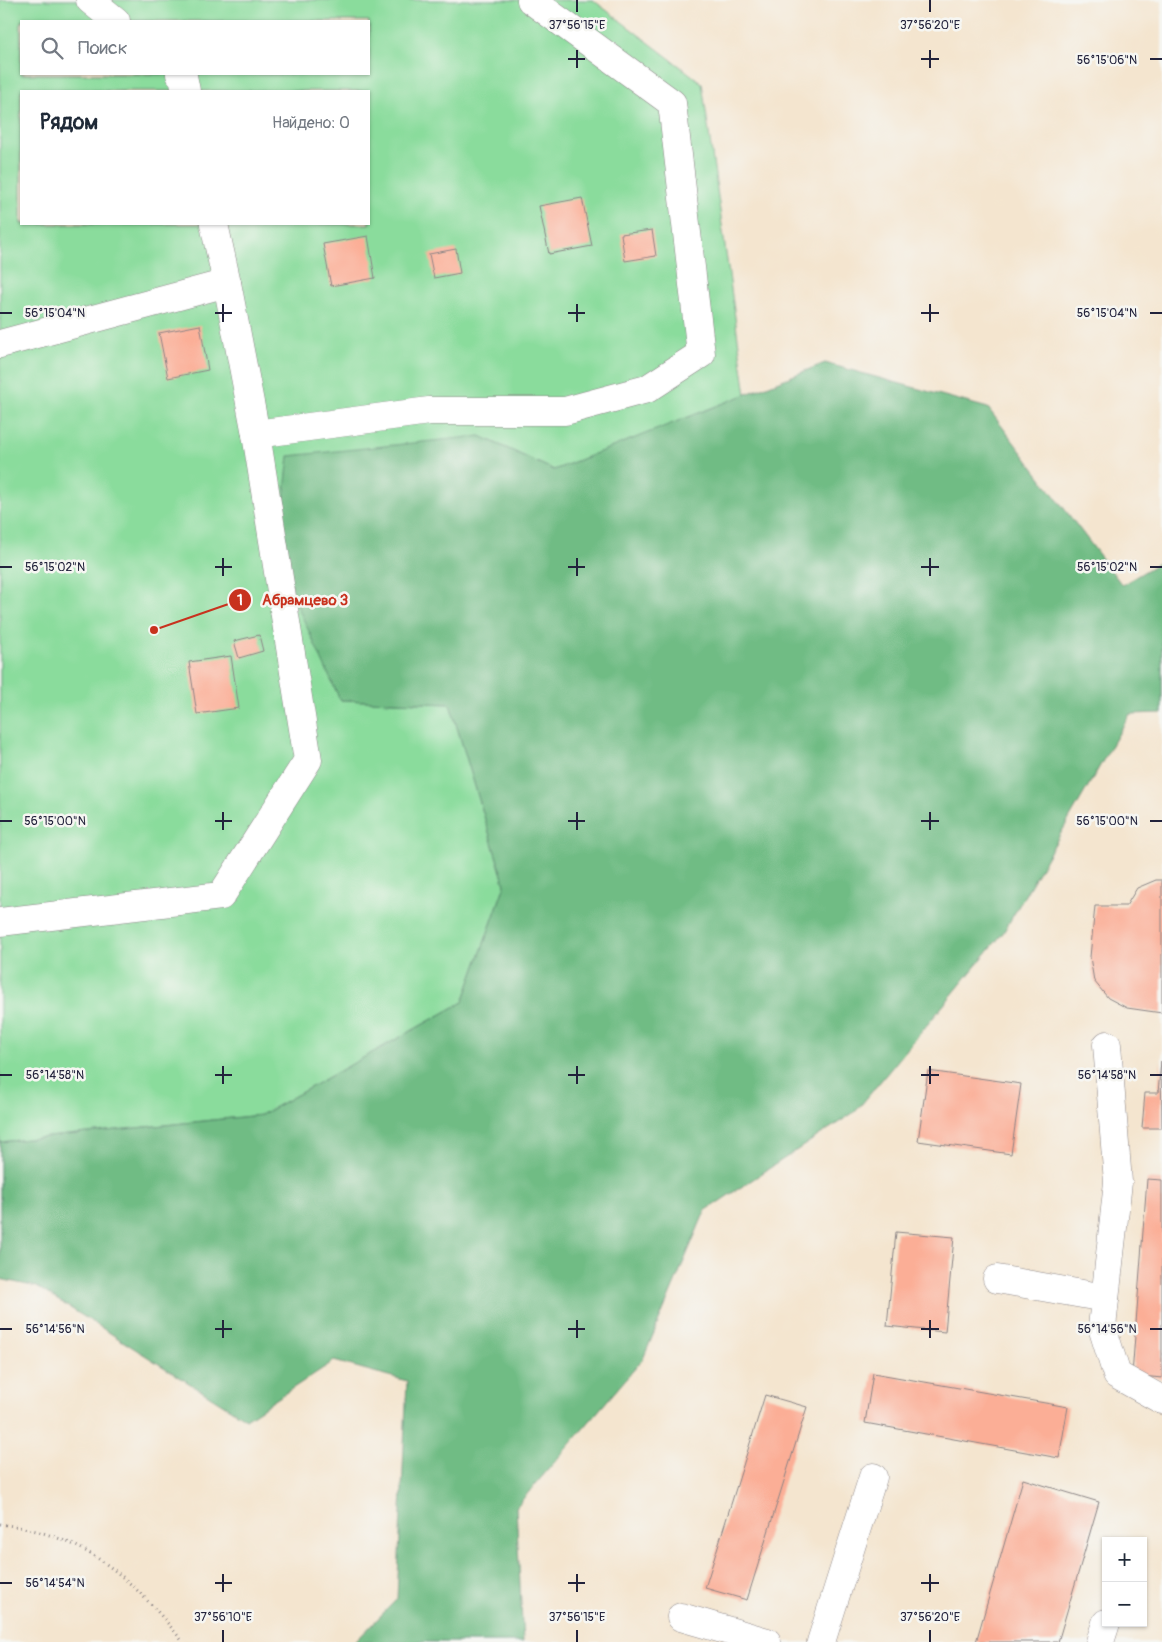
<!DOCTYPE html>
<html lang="ru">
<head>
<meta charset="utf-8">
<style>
  :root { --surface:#fff; --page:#f6f6f7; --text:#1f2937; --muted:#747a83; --line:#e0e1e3 }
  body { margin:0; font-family:Pangolin,sans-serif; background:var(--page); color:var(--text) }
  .controls { position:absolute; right:15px; bottom:15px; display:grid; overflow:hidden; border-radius:0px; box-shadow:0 1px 4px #0004 }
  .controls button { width:45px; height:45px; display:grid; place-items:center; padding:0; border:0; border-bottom:1px solid var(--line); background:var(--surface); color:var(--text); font:25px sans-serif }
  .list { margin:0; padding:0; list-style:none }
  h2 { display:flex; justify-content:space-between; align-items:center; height:65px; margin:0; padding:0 20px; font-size:21px }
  h2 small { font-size:16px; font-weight:400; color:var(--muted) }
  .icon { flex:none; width:28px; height:28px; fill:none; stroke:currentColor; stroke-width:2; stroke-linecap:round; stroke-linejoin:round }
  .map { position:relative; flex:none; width:1162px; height:1642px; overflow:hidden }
  .search { position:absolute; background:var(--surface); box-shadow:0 1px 4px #0004; left:20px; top:20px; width:350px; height:55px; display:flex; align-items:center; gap:12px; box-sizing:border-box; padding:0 18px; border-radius:0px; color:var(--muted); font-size:19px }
  .panel { position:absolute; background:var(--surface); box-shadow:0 1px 4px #0004; left:20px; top:90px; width:350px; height:135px; border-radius:0px }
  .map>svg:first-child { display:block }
  .green { fill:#8adc9c; stroke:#567f6c; fill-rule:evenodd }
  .forest { fill:#6fbc84; stroke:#486f60 }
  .building { fill:#fbae96 }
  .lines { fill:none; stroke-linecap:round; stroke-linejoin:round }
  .minor-casing { stroke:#8b8485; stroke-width:29 }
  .path { stroke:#8b8485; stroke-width:3; stroke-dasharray:1 4; stroke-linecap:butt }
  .minor { stroke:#fff; stroke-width:28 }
  .ticks { fill:none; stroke:#22223b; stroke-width:2 }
  .ticks-label { font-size:12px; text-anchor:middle; fill:#22223b; stroke:#f6f6f2; stroke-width:5; stroke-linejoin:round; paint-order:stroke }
  .leader { fill:none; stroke:#c8321e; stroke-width:2 }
  .callout-dot { fill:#c8321e; stroke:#f6f6f2; stroke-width:2 }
  .mark-label { font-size:15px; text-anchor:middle; font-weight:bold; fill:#fff }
  .callout-label { font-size:15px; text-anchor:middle; font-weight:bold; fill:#c8321e; stroke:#f6f6f2; stroke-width:5; stroke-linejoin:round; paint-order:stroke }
</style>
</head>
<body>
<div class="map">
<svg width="1162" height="1642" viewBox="0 0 1162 1642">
  <rect width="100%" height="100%" fill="#f6f6f2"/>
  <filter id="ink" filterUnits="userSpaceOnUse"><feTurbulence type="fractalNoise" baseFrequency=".02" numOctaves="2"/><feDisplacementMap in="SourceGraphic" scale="10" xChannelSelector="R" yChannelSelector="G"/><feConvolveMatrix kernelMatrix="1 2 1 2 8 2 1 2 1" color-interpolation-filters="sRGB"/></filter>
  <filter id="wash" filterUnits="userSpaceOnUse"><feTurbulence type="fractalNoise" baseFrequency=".0096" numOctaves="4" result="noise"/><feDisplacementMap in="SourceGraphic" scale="20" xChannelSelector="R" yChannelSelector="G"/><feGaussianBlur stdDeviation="1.12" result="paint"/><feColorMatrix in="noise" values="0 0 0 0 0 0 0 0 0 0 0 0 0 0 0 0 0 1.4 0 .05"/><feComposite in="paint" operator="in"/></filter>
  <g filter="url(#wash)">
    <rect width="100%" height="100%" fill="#f4e5cf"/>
    <path class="green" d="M0 0H593L702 83 746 395 554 470 480 436 340 700 450 704 505 885 463 1002 261 1115 0 1142ZM21 21H369V74H21ZM21 91H369V224H21Z"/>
    <path class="forest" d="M825 363 988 408 1122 585 1162 561V713L1130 714 1003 933 856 1111 705 1211 643 1359 516 1507 523 1642H355L397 1599 407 1381 334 1361 246 1419 37 1287 0 1279V1142L261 1115 463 1002 505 885 450 704 340 700 277 561 289 456 480 436 554 470Z"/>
    <g id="blocks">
      <g class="building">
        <path d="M582 198 592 246 549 254 539 206Z"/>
        <path d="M652 230 656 256 625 261 621 234Z"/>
        <path d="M368 236 375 278 331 286 323 244Z"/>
        <path d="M456 249 460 273 434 278 429 254Z"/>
        <path d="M200 325 208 370 168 378 159 333Z"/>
        <path d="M259 635 263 651 239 658 234 641Z"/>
        <path d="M231 656 239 708 197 714 189 662Z"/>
        <path d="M1156 880H1162V1013L1127 1008 1108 998 1094 981 1090 957 1095 906H1126L1137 888Z"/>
        <path d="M1161 1061 1162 1128H1142L1145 1093H1158Z"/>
        <path d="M928 1071 1021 1084 1011 1154 918 1141Z"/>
        <path d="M1147 1179 1162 1180V1378L1132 1375Z"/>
        <path d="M896 1232 954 1237 945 1332 887 1326Z"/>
        <path d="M873 1373 1068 1407 1059 1458 865 1423Z"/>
        <path d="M765 1395 807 1407 747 1600 705 1588Z"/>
        <path d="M1023 1479 1099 1502 1058 1642H976Z"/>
      </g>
    </g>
  </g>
  <g filter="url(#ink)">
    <use href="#blocks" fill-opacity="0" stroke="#8b8485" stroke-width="1"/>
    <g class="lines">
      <g class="minor-casing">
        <g id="minor">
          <path d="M90 0 116 21"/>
          <path d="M180 74 183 76 186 91"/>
          <path d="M227 283 256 434"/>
          <path d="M0 344 227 283 214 224"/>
          <path d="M0 922 221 896 308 760 256 434 429 411H565L647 389 701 354 672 103 531 0"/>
          <path d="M1107 1045 1118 1182 1102 1327 1117 1375 1162 1400"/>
          <path d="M997 1279 1105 1298"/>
          <path d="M681 1617 767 1642"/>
          <path d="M821 1642 873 1477"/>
          <path d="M1100 1642 1106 1623"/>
        </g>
      </g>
      <path class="path" d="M0 1524C86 1535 131 1577 183 1642"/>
      <use href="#minor" class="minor"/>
    </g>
  </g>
  <path class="ticks" d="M577 0V12M930 0V12M577 50V68M930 50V68M568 59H585M921 59H939M1150 59H1162M223 304V322M577 304V322M930 304V322M0 313H12M215 313H232M568 313H585M921 313H939M1150 313H1162M223 558V576M577 558V576M930 558V576M0 567H12M215 567H232M568 567H585M921 567H939M1150 567H1162M223 812V830M577 812V830M930 812V830M0 821H12M215 821H232M568 821H585M921 821H939M1150 821H1162M223 1066V1084M577 1066V1084M930 1066V1084M0 1075H12M215 1075H232M568 1075H585M921 1075H939M1150 1075H1162M223 1320V1338M577 1320V1338M930 1320V1338M0 1329H12M215 1329H232M568 1329H585M921 1329H939M1150 1329H1162M223 1574V1592M577 1574V1592M930 1574V1592M0 1583H12M215 1583H232M568 1583H585M921 1583H939M223 1630V1642M577 1630V1642M930 1630V1642"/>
  <g class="ticks-label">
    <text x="577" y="29">37°56'15"E</text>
    <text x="930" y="29">37°56'20"E</text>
    <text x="1107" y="64">56°15'06"N</text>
    <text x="55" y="317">56°15'04"N</text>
    <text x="1107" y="317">56°15'04"N</text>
    <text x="55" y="571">56°15'02"N</text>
    <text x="1107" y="571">56°15'02"N</text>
    <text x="55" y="825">56°15'00"N</text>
    <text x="1107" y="825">56°15'00"N</text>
    <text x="55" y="1079">56°14'58"N</text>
    <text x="1107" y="1079">56°14'58"N</text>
    <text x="55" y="1333">56°14'56"N</text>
    <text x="1107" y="1333">56°14'56"N</text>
    <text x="55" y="1587">56°14'54"N</text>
    <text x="223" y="1621">37°56'10"E</text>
    <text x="577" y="1621">37°56'15"E</text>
    <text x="930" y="1621">37°56'20"E</text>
  </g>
  <path class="leader" d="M154 630L240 600"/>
  <g class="callout-dot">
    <circle cx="154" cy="630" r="5"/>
    <circle cx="240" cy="600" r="12"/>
  </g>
  <g class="mark-label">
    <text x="240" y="605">1</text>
  </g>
  <g class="callout-label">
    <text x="305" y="605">Абрамцево 3</text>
  </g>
</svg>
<div class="controls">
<button>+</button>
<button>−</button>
</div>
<div class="search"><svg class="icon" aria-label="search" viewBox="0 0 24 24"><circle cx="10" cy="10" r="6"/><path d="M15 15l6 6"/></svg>Поиск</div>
<section class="panel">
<h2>Рядом<small>Найдено: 0</small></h2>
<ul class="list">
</ul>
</section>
</div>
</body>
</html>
